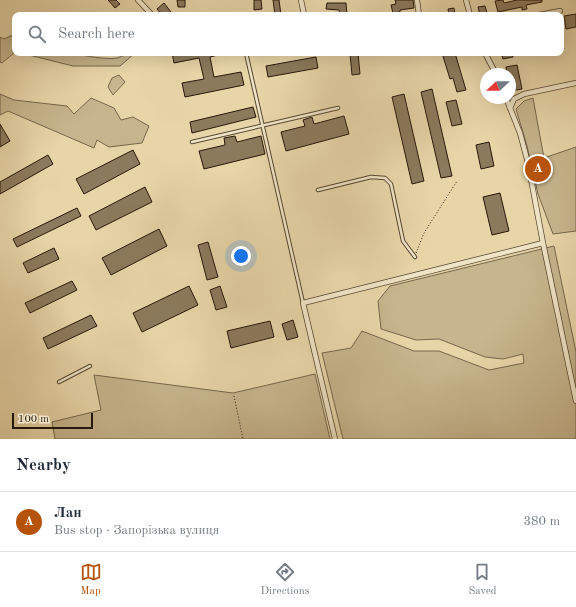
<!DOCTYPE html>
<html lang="en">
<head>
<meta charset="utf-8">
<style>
  :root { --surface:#fff; --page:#f2f2f3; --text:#1f2937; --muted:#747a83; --line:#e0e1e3; --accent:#b45309 }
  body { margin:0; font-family:"Old Standard TT",serif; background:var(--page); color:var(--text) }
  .compass { position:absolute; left:480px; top:68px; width:36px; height:36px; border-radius:50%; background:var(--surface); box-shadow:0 4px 16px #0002; rotate:248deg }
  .scale { position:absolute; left:12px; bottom:10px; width:81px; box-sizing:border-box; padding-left:4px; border:2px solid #27180a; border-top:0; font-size:11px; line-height:14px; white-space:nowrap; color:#27180a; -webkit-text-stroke:3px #efe4c6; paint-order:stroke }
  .you { position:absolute; left:241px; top:256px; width:14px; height:14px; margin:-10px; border:3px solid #fff; border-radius:50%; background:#1a73e8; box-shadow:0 0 0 6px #1a73e833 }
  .badge { display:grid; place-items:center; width:26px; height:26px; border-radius:50%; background:var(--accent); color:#fff; font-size:13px; font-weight:700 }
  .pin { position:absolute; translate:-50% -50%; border:2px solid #fff; box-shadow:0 1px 4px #0006 }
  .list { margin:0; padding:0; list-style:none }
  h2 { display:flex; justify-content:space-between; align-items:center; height:52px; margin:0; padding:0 16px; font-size:17px }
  h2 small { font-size:13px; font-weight:400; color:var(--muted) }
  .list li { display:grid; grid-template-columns:26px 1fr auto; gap:12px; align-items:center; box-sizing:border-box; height:60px; padding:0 16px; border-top:1px solid var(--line) }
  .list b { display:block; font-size:15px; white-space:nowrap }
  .list p { margin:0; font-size:13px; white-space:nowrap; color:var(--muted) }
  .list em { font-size:13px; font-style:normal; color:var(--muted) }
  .icon { flex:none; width:22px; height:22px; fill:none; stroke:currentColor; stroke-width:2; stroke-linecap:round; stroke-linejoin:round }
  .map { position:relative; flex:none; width:576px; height:439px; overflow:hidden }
  .search { position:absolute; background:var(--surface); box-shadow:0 4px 16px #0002; left:12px; right:12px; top:12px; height:44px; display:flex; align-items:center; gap:10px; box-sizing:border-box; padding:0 14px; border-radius:8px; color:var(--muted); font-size:15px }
  .sheet { height:112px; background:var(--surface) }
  nav { display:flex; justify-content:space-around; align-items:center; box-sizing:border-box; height:56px; border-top:1px solid var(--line); background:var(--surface); font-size:11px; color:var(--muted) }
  nav a { display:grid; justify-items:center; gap:2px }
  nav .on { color:var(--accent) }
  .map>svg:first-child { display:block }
  .green { fill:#c6b58d; stroke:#76664c }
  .building { fill:#8b7a5c; stroke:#27180a }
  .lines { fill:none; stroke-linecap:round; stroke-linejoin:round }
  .lane-casing { stroke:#574732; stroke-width:4.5 }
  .street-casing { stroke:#574732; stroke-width:6 }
  .path { stroke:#27180a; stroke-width:1; stroke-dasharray:1 2; stroke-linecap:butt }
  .lane { stroke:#efe4c6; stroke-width:2.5 }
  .street { stroke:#efe4c6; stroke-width:4.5 }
</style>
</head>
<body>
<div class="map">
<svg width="576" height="439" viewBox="0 0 576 439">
  <rect width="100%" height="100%" fill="#e7d5a8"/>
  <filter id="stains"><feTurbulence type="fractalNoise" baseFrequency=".005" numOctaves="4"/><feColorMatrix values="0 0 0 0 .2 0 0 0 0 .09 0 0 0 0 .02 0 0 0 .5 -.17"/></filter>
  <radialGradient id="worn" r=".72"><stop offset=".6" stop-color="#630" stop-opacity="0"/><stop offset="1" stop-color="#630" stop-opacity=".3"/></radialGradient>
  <g class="green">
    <path d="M15 34V52L2 63 0 62V37L4 39Z"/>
    <path d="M21 53H75C82 56 109 60 117 58 123 56 129 53 135 53L120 66H73Z"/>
    <path d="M119 75 125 82 113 95 108 87 112 78Z"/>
    <path d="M0 94 14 100 67 106 74 114 91 98 114 108 121 120 133 117 149 126 142 143 109 147 97 140 94 148 8 111 0 115Z"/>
    <path d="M533 98 544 158 576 147V231L553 234 538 194 527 146 516 109 524 101Z"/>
    <path d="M554 246 576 352V439H343L322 353 351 348 362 331 414 351H439L489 370 524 363 523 354 503 359 485 357 439 339 416 340 381 329 378 301 390 286Z"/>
    <path d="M315 374 330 439H55L52 422 101 410 94 375 233 393Z"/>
  </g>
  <g class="building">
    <path d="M108 0H116L120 4 115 8Z"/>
    <path d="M177 0H185V7H178Z"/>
    <path d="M254 0H261L262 9 254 10Z"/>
    <path d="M273 0H279L281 15H275Z"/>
    <path d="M395 0H413L414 8 400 10V12L393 13 391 5 396 4Z"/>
    <path d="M503 0 504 3 517 0H542V2L526 5 527 9 522 10V7L498 12 495 1Z"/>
    <path d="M164 3 171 12 167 15H162L157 9Z"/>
    <path d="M327 3H346L347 15H340L339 10 326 9Z"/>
    <path d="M485 6 487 13 480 15 478 7Z"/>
    <path d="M454 8 455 15H449L448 9Z"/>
    <path d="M576 14V27L566 29 564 16Z"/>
    <path d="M172 53H218V55L210 57 214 77 241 72 244 85 185 97 182 83 204 79 199 58 174 63Z"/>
    <path d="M358 53 360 74 352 75 350 54Z"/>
    <path d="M442 53H455L466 90 457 92 453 78 450 79Z"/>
    <path d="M501 53H512L513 57 503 59Z"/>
    <path d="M316 57 318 68 268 77 266 66Z"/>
    <path d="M517 65 522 89 511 91 510 74H507L506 67Z"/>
    <path d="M432 89 452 176 441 178 421 92Z"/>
    <path d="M404 94 424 181 412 184 392 97Z"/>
    <path d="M456 100 462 124 452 126 446 102Z"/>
    <path d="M253 107 256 117 192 133 190 122Z"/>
    <path d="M344 116 349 134 286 151 281 132 305 126 303 120 312 117 314 124Z"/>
    <path d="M0 124 10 141 0 147Z"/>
    <path d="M235 136 237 142 261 136 265 154 204 169 199 151 225 145 224 138Z"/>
    <path d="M489 142 494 166 481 169 476 145Z"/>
    <path d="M133 150 140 164 84 194 76 179Z"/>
    <path d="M48 155 53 164 0 194V182Z"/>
    <path d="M145 187 152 202 96 230 89 216Z"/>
    <path d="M500 193 509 231 492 235 483 197Z"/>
    <path d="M77 208 81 216 17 247 13 239Z"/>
    <path d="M159 229 167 246 111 275 102 258Z"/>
    <path d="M208 242 218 277 207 280 198 245Z"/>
    <path d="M54 248 59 259 28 273 23 263Z"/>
    <path d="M72 281 77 290 30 313 25 303Z"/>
    <path d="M189 286 198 305 142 332 133 313Z"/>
    <path d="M220 286 227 307 216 310 210 290Z"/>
    <path d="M91 315 97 326 48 349 43 338Z"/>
    <path d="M293 320 298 337 287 340 282 324Z"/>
    <path d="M270 321 274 337 231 348 227 331Z"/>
  </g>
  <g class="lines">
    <g class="lane-casing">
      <g id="lane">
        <path d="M246 53 303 303"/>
        <path d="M192 142 338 108"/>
        <path d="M318 190 371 177 385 178 391 184 403 241 415 257"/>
        <path d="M59 382 90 366"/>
      </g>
    </g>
    <g class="street-casing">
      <g id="street">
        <path d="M138 0 152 15"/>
        <path d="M301 0 304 15"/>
        <path d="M417 0 419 15"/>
        <path d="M466 0 470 15"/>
        <path d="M539 15 560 11"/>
        <path d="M485 53 496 74"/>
        <path d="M506 98 520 133 528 163 543 243 576 401"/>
        <path d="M510 108 514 99 524 94 576 83"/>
        <path d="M335 439 303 303 543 243"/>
      </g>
    </g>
    <g class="path">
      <path d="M416 253 424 233 457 181"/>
      <path d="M234 396 243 439"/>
    </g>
    <use href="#lane" class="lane"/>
    <use href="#street" class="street"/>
  </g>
  <rect width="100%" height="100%" filter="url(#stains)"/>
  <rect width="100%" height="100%" fill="url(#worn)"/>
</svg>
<svg class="compass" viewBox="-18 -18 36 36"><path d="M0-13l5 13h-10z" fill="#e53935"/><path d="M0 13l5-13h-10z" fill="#747a83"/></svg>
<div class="scale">100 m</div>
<div class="you"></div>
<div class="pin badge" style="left:538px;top:169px">A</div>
<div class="search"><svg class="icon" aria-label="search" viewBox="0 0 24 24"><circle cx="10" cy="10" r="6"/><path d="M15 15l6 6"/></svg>Search here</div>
</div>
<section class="sheet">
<h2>Nearby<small></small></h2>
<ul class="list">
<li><span class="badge">A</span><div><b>Лан</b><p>Bus stop · Запорізька вулиця</p></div><em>380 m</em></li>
</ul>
</section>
<nav>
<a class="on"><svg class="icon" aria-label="map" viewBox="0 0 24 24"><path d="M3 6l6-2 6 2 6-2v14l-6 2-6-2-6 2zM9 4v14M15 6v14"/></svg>Map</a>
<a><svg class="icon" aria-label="directions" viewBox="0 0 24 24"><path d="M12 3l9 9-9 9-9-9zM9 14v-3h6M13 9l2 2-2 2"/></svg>Directions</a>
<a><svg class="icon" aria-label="saved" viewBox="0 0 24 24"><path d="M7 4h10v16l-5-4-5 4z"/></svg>Saved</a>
</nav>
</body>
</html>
